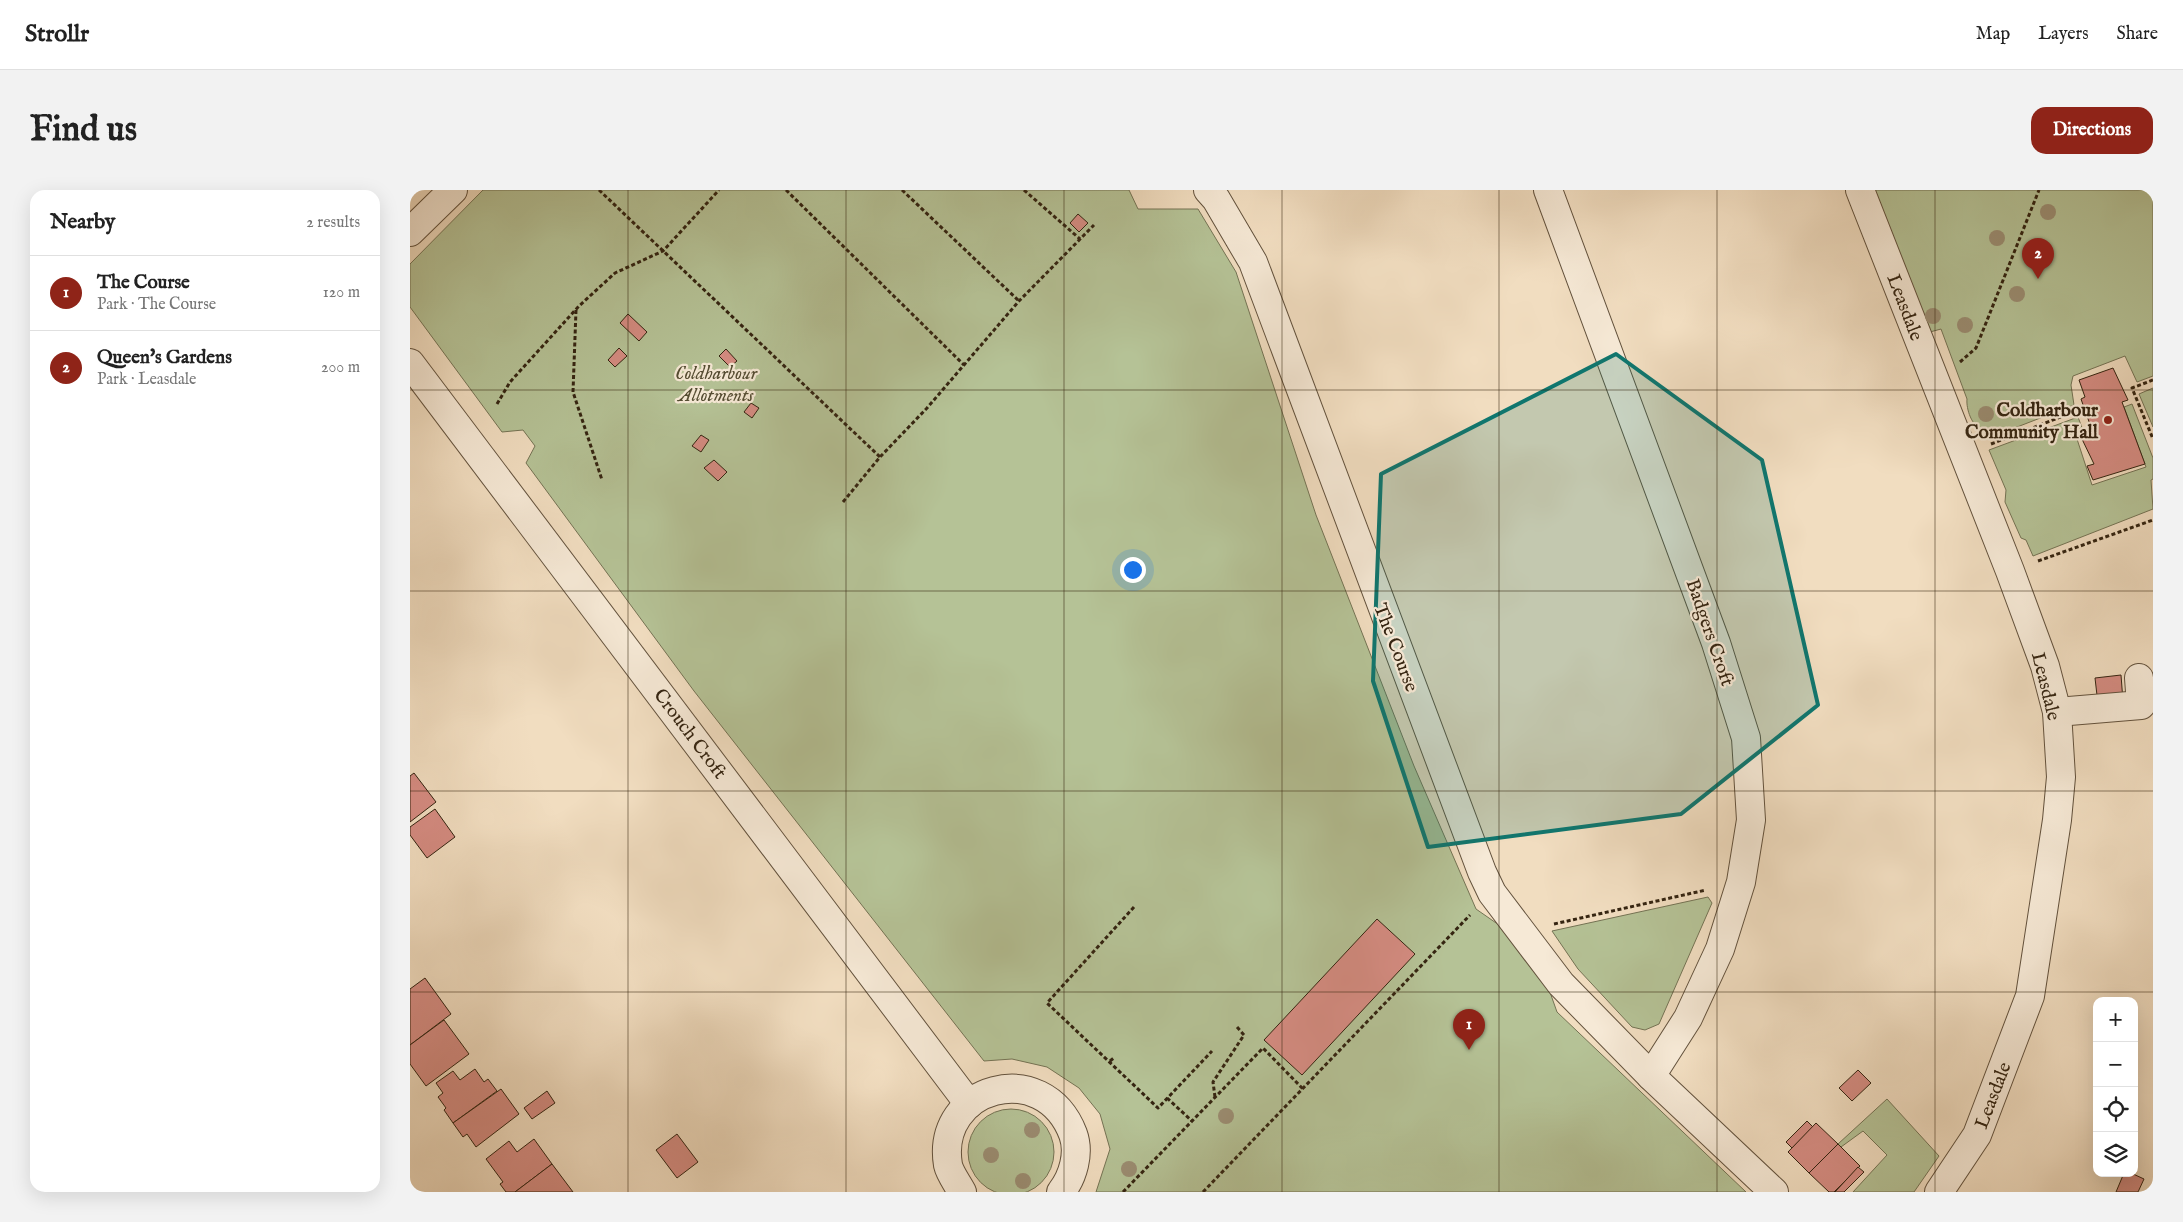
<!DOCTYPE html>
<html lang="en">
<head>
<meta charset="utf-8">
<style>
  :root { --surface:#fff; --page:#f2f2f2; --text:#222; --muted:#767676; --line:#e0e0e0; --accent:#8f2418 }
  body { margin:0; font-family:"IM FELL English",serif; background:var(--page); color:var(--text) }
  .controls { position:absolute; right:15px; bottom:15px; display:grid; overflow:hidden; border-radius:10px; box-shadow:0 5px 20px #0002 }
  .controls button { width:45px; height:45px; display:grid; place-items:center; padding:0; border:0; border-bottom:1px solid var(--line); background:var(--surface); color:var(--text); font:25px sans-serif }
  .you { position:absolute; left:722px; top:379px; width:18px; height:18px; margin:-12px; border:4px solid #fff; border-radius:50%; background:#1a73e8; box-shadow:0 0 0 8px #1a73e833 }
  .badge { display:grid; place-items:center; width:32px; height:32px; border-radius:50%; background:var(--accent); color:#fff; font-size:16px; font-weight:700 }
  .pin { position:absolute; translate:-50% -41px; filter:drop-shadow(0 1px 2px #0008) }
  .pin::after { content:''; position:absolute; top:26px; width:18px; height:15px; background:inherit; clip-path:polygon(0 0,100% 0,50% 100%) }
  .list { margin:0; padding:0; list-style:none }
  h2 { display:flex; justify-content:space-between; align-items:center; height:65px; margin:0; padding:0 20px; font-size:21px }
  h2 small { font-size:16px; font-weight:400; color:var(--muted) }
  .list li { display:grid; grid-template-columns:32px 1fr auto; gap:15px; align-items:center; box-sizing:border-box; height:75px; padding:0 20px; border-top:1px solid var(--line) }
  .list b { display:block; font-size:19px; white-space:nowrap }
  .list p { margin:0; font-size:16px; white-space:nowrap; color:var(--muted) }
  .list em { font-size:16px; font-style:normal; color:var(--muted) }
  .icon { flex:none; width:28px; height:28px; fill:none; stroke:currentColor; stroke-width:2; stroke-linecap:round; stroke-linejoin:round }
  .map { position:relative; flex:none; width:1743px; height:1002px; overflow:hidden; border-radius:15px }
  header { display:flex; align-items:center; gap:30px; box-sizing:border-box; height:70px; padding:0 25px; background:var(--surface); border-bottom:1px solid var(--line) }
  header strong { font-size:24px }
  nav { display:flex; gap:28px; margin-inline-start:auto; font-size:18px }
  .intro { display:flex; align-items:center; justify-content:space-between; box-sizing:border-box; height:120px; padding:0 30px }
  h1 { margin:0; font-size:35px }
  .button { padding:12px 22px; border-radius:15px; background:var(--accent); color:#fff; font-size:18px; font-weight:700 }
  main { display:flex; gap:30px; padding:0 30px }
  aside { flex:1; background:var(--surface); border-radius:15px; box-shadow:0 5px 20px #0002 }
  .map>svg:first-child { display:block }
  .green { fill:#b5c296; stroke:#747354 }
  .building { fill:#d58c82; stroke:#342411 }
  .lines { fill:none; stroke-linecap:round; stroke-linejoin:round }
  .minor-casing { stroke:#63523d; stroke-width:30 }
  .path { stroke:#342411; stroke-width:3; stroke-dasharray:4 2.5; stroke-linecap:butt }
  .minor { stroke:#f6e9d6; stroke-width:28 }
  .tree { fill:#9b8d72 }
  .marked { fill:#0f766e; fill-opacity:0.2; stroke:#0f766e; stroke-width:4; stroke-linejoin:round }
  .grid { fill:none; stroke:#342411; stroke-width:1; stroke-opacity:0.55 }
  .poi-dot { fill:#8f2418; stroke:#f6e9d6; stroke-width:2 }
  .labels { text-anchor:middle; stroke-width:4.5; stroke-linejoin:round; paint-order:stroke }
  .street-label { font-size:19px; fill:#342411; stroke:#f6e9d6 }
  .park-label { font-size:19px; font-style:italic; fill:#544c32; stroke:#f6e9d6 }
  .poi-label { font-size:19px; font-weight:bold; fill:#342411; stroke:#f6e9d6; text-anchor:end }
</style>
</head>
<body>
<header>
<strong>Strollr</strong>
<nav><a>Map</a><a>Layers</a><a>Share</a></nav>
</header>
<div class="intro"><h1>Find us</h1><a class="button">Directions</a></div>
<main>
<aside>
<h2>Nearby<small>2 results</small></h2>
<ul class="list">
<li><span class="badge">1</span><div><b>The Course</b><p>Park · The Course</p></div><em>120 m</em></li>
<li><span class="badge">2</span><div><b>Queen's Gardens</b><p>Park · Leasdale</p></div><em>200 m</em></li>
</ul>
</aside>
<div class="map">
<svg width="1743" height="1002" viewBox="0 0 1743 1002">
  <rect width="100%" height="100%" fill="#f1ddc0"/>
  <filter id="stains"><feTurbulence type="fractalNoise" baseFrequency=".004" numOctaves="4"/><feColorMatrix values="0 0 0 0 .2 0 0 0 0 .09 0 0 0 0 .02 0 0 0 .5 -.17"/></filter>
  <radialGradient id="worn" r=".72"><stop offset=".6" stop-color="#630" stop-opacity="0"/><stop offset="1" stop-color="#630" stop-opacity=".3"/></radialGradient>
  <g class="green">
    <path d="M73 0H719L728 19H788L826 82 906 325 1004 576 1066 719 1125 760 1147 822 1336 1002H686L700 959 690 924 669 898 637 877 602 869 574 871 284 501 116 273 125 256 113 240 92 242 0 117V74Z"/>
    <path d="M1454 0H1743V186L1727 192 1715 166 1663 186 1661 195 1664 215 1576 249 1572 239C1562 237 1556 219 1557 209L1531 139 1520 142 1506 126 1509 112Z"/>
    <path d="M1743 198V237L1729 204Z"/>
    <path d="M1722 214 1743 268V289L1741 290 1743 319 1623 366 1616 350 1611 348 1595 312 1596 300 1579 260 1668 227 1674 243 1666 246 1682 295 1736 277 1714 217Z"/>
    <path d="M1298 707 1302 713 1249 834 1235 840 1222 837 1168 779 1142 741Z"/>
    <path d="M1477 909 1529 966 1504 1002H1443L1477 965 1453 941 1431 957 1428 954Z"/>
    <circle cx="601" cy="962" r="43"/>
  </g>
  <g class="building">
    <path d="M668 24 678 33 669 42 660 33Z"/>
    <path d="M218 124 237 142 229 151 210 133Z"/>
    <path d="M209 158 217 166 205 177 198 170Z"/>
    <path d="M316 159 327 171 320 177 309 166Z"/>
    <path d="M1703 178 1718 210 1712 212 1735 274 1683 290 1677 276 1684 274 1671 247 1683 243 1671 209 1675 207 1669 190Z"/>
    <path d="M341 213 349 218 342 228 334 222Z"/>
    <path d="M291 245 299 250 291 262 282 256Z"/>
    <path d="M304 270 317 282 308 291 294 278Z"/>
    <path d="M1711 485 1713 511 1688 514 1685 488Z"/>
    <path d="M4 583 26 612 0 632V586Z"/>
    <path d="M25 619 45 647 17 668 0 645V637Z"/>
    <path d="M967 729 1005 764 892 885 854 850Z"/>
    <path d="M15 788 41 824 0 855V799Z"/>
    <path d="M34 830 59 864 16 896 0 874V855Z"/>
    <path d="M65 879 74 892 78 889 87 901 43 933 34 920 36 918 28 907 33 903 26 893 43 881 50 890Z"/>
    <path d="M1448 880 1461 893 1442 911 1429 898Z"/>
    <path d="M91 899 109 924 66 957 57 944 53 947 43 933Z"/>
    <path d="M137 901 145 913 122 929 114 918Z"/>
    <path d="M1397 931 1403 937 1382 958 1376 952Z"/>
    <path d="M1406 933 1428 954 1399 983 1378 962Z"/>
    <path d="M267 944 288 972 267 988 246 960Z"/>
    <path d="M124 949 142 974 105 1002H96L90 994 93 992 76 969 99 951 107 962Z"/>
    <path d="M1428 954 1450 976 1424 1002H1419L1399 983Z"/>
    <path d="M142 974 163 1002H105Z"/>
    <path d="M1448 977 1454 982 1434 1002H1425Z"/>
    <path d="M1714 983H1721L1734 989 1728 1002H1706Z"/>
  </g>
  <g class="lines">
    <g class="minor-casing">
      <g id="minor">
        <path d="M798 0 806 9 843 72 1072 682 1082 703 1151 794 1241 886 1364 1002"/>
        <path d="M1138 0 1306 453 1336 548 1341 630 1331 692 1310 759 1278 828 1241 886"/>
        <path d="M1450 0 1600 381 1635 476 1647 522 1651 587 1647 630 1620 806 1567 945 1529 1002"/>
        <path d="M0 42 43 0"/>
        <path d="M0 173 559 914"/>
        <path d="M1647 522 1731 515 1729 488"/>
        <path d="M552 1002C548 994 540 984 538 975 525 897 633 866 663 944 670 963 663 987 651 1002"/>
      </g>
    </g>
    <g class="path">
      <path d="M189 0 470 267"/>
      <path d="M376 0 554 175"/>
      <path d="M492 0 609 111"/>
      <path d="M614 0 670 49"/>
      <path d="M166 120 163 202 192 290"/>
      <path d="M1550 172 1566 158 1629 0"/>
      <path d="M1743 190 1722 198 1743 249"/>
      <path d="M87 214 100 192 169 116 205 83 253 61 309 0"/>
      <path d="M1581 254 1666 221"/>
      <path d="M433 312 470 267 517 218 609 111 684 35"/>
      <path d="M1628 371 1743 330"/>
      <path d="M724 717 637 813 748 918 802 861"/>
      <path d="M1144 734 1296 700"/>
      <path d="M700 871 705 867"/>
      <path d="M805 907 803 892 834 845 827 837"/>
      <path d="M757 908 782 931"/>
      <path d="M713 1002 853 858 893 899"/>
      <path d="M793 1002 1060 725"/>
    </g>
    <use href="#minor" class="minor"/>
  </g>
  <g class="tree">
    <circle cx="1638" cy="22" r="8"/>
    <circle cx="1587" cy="48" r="8"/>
    <circle cx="1622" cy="64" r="8"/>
    <circle cx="1607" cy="104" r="8"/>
    <circle cx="1523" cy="126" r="8"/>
    <circle cx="1555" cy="135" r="8"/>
    <circle cx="1576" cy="224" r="8"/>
    <circle cx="816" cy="926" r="8"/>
    <circle cx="622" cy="940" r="8"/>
    <circle cx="581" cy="965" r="8"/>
    <circle cx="719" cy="979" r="8"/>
    <circle cx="613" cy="991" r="8"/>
  </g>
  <path class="marked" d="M1206 164 1352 270 1408 515 1271 624 1018 657 963 491 971 284Z"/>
  <path class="grid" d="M218 0V1002M436 0V1002M654 0V1002M872 0V1002M1089 0V1002M1307 0V1002M1525 0V1002M0 200H1743M0 401H1743M0 601H1743M0 802H1743"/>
  <circle class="poi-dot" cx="1698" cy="230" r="5"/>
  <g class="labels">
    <g class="street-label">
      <text transform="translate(1496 117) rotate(69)" y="7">Leasdale</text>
      <text transform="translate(1301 442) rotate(71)" y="7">Badgers Croft</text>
      <text transform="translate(987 457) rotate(69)" y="7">The Course</text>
      <text transform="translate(1637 496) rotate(76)" y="7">Leasdale</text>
      <text transform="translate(281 543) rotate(53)" y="7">Crouch Croft</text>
      <text transform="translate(1582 905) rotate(-69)" y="7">Leasdale</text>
    </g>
    <g class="park-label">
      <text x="306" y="189">Coldharbour<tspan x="306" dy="22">Allotments</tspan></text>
    </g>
    <g class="poi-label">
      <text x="1688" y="226">Coldharbour<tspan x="1688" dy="22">Community Hall</tspan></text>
    </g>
  </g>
  <rect width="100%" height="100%" filter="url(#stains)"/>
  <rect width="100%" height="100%" fill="url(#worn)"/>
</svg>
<div class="controls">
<button>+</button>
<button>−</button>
<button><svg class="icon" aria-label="locate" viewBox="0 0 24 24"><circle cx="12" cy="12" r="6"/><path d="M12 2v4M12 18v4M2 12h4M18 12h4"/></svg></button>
<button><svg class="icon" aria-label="layers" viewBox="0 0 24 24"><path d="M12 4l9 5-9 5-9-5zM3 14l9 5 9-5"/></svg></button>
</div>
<div class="you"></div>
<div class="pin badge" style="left:1059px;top:860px">1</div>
<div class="pin badge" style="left:1628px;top:89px">2</div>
</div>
</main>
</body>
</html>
